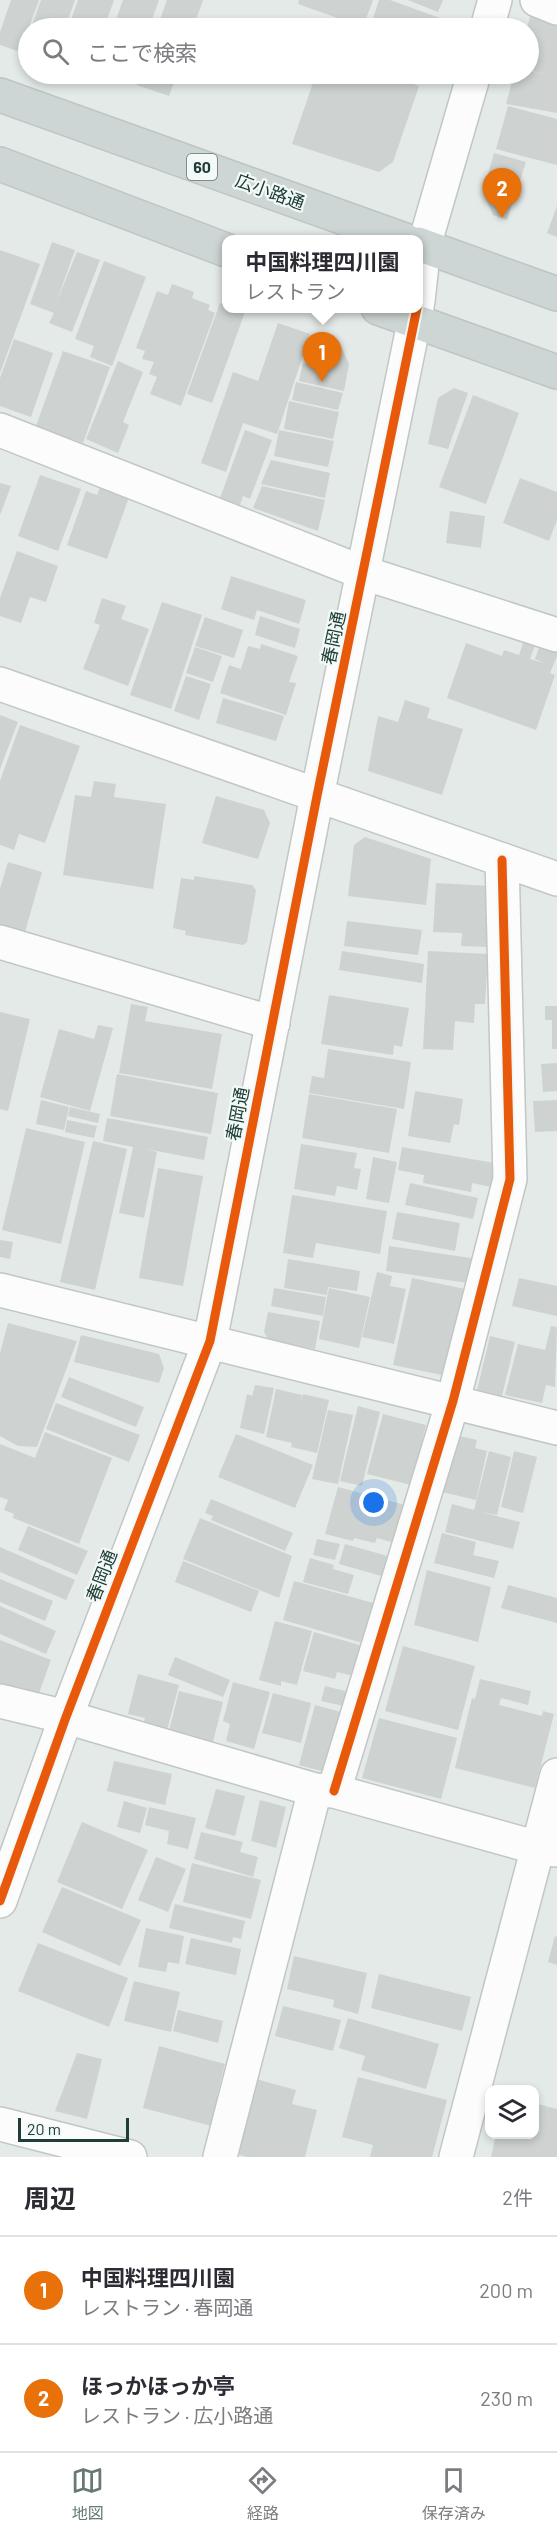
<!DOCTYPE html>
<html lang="ja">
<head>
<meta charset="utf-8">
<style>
  :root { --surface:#fff; --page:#f2f2f3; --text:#2b2b33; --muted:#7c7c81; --line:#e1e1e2; --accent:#657a75 }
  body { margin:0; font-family:Barlow,"Noto Sans JP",sans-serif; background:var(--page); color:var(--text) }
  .controls { position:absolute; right:18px; bottom:18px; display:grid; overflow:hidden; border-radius:12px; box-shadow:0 3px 9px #0003 }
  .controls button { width:54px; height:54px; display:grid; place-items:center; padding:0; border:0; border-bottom:2px solid var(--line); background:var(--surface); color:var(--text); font:30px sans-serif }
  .scale { position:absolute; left:18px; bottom:15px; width:111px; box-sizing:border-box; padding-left:6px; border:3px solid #203e38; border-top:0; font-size:16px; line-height:21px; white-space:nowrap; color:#203e38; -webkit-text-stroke:4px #f2f9f6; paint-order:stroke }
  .you { position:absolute; left:374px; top:1503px; width:21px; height:21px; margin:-15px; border:4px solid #fff; border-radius:50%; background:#1a73e8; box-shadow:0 0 0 9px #1a73e833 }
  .badge { display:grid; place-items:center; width:39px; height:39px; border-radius:50%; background:var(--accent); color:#fff; font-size:20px; font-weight:700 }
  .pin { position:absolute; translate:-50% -50px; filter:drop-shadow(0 2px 3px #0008) }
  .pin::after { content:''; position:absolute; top:32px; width:21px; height:18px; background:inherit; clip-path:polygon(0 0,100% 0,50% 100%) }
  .popup { position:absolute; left:222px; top:235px; width:201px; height:78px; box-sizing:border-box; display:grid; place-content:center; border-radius:12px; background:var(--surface); filter:drop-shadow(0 2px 4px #0005); font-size:20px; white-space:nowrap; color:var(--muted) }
  .popup b { font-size:22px; color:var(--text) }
  .popup::after { content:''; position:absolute; left:50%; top:100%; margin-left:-12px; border:12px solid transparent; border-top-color:var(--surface) }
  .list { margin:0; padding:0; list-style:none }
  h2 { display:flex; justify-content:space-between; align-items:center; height:78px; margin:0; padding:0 24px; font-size:26px }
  h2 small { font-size:20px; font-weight:400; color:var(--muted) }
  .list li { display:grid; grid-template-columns:39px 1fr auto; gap:18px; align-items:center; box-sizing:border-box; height:108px; padding:0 24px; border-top:2px solid var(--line) }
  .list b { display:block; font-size:22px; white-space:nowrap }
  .list p { margin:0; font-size:20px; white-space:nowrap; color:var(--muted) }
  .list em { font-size:20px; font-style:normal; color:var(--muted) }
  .icon { flex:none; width:33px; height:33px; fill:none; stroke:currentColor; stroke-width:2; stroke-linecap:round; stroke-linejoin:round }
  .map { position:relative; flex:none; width:557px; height:2157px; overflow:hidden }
  .search { position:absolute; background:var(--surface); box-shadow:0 3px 9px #0003; left:18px; right:18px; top:18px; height:66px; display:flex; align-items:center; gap:15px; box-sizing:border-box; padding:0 21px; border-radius:33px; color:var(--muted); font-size:22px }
  .sheet { height:294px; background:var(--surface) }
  nav { display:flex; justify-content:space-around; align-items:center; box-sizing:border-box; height:84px; border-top:2px solid var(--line); background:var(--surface); font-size:16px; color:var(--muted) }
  nav a { display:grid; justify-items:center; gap:3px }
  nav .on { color:var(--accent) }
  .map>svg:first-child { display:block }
  .building { fill:#ced3d1 }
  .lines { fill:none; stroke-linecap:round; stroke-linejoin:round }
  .minor-casing { stroke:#c1c7c4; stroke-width:36 }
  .major-casing { stroke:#bcc6c3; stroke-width:36 }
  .minor { stroke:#fbfcfb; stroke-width:33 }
  .major { stroke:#cdd6d4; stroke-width:33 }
  .cycleway-casing { stroke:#f2f9f6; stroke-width:13 }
  .cycleway { stroke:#e8590c; stroke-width:9 }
  .labels { text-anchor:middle; stroke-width:4.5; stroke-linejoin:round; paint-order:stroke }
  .shield { fill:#f2f9f6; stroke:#5f7671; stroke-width:1.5 }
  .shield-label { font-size:16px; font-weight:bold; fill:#203e38 }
  .street-label { font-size:18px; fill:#203e38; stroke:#f2f9f6 }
</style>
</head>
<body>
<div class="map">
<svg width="557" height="2157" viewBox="0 0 557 2157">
  <rect width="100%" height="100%" fill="#e4eae7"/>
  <g class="building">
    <path d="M11 0H39L20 52 0 45V32Z"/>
    <path d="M41 0H75L65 28H31Z"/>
    <path d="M78 0H114L104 28H68Z"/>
    <path d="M123 0H159L149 28H113Z"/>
    <path d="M167 0H203L193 28H157Z"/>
    <path d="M299 0H373L363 27 298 4Z"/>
    <path d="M379 0H390L440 18 436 28H370Z"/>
    <path d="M408 0H443L438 12Z"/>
    <path d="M531 13 557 23V113L506 104 514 74H528V71L543 74 528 70 527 28Z"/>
    <path d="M141 74H177L169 96 137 85Z"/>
    <path d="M316 74H383L419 86 393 162 379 172 292 144Z"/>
    <path d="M508 106 557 119V165L496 149Z"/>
    <path d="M494 153 526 162 507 220 493 215 483 192Z"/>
    <path d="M557 206V237L547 233Z"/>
    <path d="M52 242 75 250 56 303 77 252 100 260 72 332 49 323 54 313 30 304Z"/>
    <path d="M0 250 40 264 0 373Z"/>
    <path d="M104 261 146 277 112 366 90 357 94 346 75 339Z"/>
    <path d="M172 284 194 292 192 298 210 305 208 310 215 313 181 406 150 394 157 377 149 374 154 362 142 359 145 351 136 348 157 291 168 295Z"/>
    <path d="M220 303 226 305V308L245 312 212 403 187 394Z"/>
    <path d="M278 323 310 334 277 434 243 423 226 472 201 463 233 372 258 381Z"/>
    <path d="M312 335 339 342 349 364 344 391 299 381 303 363 321 367 305 363Z"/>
    <path d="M14 339 53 353 31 417 0 406V378Z"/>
    <path d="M63 351 110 367 83 443 36 426Z"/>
    <path d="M118 361 143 372 123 422 129 425 118 453 86 439Z"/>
    <path d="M296 382 343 393 338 410 292 400Z"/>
    <path d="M454 388 468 393 448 449 428 444 438 398Z"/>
    <path d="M473 395 519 413 486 504 439 487Z"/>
    <path d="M289 401 339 412 333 439 284 429Z"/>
    <path d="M245 430 272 440 250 499 243 496 240 505 220 498Z"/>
    <path d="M279 430 334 441 328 467 274 456Z"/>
    <path d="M271 460 330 473 325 498 261 484Z"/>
    <path d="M40 475 81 489 58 551 18 536Z"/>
    <path d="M520 478 557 492V520L549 541 503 523Z"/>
    <path d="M0 483 11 486 0 515Z"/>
    <path d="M262 486 325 500 318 531 253 508Z"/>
    <path d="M100 487 129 497 107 559 67 545 86 491 97 495Z"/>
    <path d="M450 511 485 516 481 548 446 543Z"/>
    <path d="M17 551 58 566 46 602 30 597 21 623 0 616V598Z"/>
    <path d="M231 576 306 600 299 624 257 610 254 620 221 609Z"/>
    <path d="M102 598 126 606 121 619 149 629 128 686 83 669 100 625 94 623Z"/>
    <path d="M162 602 202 615 171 709 130 695Z"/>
    <path d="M260 616 300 629 295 648 255 635Z"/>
    <path d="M205 617 243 630 234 658 195 646Z"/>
    <path d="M526 634 538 638 530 659 544 663 535 659 541 642 557 648V656L550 673 555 675 536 730 447 698 466 643 502 656 504 650 519 655Z"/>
    <path d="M261 644 298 656 289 682 296 683 286 715 220 693 229 665 241 669 248 646 260 649Z"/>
    <path d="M195 647 222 656 213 682 186 673Z"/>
    <path d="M186 676 211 684 199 720 174 711Z"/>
    <path d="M223 698 284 716 276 741 216 723Z"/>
    <path d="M405 700 430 708 427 718 463 729 442 795 368 771 378 716 398 722Z"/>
    <path d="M0 715 18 722 0 769Z"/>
    <path d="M20 725 80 746 45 843 19 834 14 850 0 845V781Z"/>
    <path d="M94 781 116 784 114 797 166 804 153 889 63 875 75 795 91 797Z"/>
    <path d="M216 796 264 810 270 823 258 859 202 843Z"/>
    <path d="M365 837 431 859 426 905 348 896 354 845Z"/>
    <path d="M8 862 42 872 25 932 0 925V889Z"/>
    <path d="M194 876 252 885 256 890 247 942 243 945 185 935 186 931 173 928 181 878 194 880Z"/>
    <path d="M436 883 491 886 488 947 461 946 462 933 433 932Z"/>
    <path d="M347 921 422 930 418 955 344 946Z"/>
    <path d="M342 951 424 964 422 983 339 970Z"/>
    <path d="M428 951 488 954 485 1004H475L474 1023 455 1021 453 1050 423 1049Z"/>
    <path d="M329 995 409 1008 402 1047 394 1045 393 1055 321 1044Z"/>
    <path d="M131 1004 148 1007 145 1021 222 1034 212 1089 119 1073Z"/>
    <path d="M545 1006H557V1049H552V1020H545Z"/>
    <path d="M0 1012 30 1019 8 1111 0 1109Z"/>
    <path d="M98 1025 113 1028 90 1111 40 1097 59 1029 94 1039Z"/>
    <path d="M328 1049 411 1062 404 1109 309 1093 312 1076 324 1078Z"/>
    <path d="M557 1063V1091L543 1092 541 1064Z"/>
    <path d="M117 1074 218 1093 211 1134 110 1116Z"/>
    <path d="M415 1091 463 1099 459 1125 454 1124 450 1143 408 1136Z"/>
    <path d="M309 1094 397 1109 389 1153 302 1138Z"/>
    <path d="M41 1100 69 1107 64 1130 36 1124Z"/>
    <path d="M557 1100V1131L535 1132 533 1101Z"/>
    <path d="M70 1107 100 1114 98 1123 68 1116Z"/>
    <path d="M107 1118 208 1137 204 1160 146 1149 157 1152 144 1218 119 1213 133 1147 103 1141Z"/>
    <path d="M67 1120 97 1126 94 1138 65 1132Z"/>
    <path d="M26 1128 85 1142 61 1244 2 1230Z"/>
    <path d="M93 1141 127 1149 95 1290 60 1282Z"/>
    <path d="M301 1144 357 1153 354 1168 361 1169 357 1190 337 1186 335 1196 294 1189Z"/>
    <path d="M402 1147 500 1164 496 1188 472 1183 471 1192 423 1183 424 1175 398 1170Z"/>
    <path d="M373 1157 397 1162 389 1203 366 1199Z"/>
    <path d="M158 1168 203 1176 183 1286 139 1278Z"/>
    <path d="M410 1183 478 1198 473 1219 405 1205Z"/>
    <path d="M292 1195 387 1211 380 1254 316 1243 313 1258 283 1253Z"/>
    <path d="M397 1212 460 1223 455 1251 392 1239Z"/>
    <path d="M0 1240 13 1242 10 1259 0 1257Z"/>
    <path d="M389 1246 471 1258 468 1283 386 1271Z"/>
    <path d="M288 1259 360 1271 357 1291 328 1287 327 1295 284 1288Z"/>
    <path d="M377 1272 392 1276 390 1286 406 1289 394 1344 362 1337Z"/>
    <path d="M412 1278 465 1289 459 1315 452 1377 393 1365Z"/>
    <path d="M519 1278 557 1286V1316L512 1306Z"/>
    <path d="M274 1288 326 1297 323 1316 271 1306Z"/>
    <path d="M329 1288 370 1297 359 1348 319 1339Z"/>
    <path d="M268 1312 320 1321 315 1349 269 1341 264 1332Z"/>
    <path d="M8 1323 77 1341 37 1447 18 1446 0 1436V1353Z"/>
    <path d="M551 1326 557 1327 555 1387 546 1385 542 1403 505 1395 518 1344 545 1350Z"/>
    <path d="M81 1335 159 1354 164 1368 159 1383 74 1362Z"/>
    <path d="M490 1336 515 1342 502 1396 477 1390Z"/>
    <path d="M69 1377 144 1407 136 1427 61 1397Z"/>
    <path d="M255 1385 274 1388 264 1434 240 1428 247 1394 252 1396Z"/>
    <path d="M276 1389 302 1395 301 1402 303 1394 329 1400 317 1453 291 1447 292 1443 266 1437Z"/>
    <path d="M56 1403 140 1435 129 1462 46 1429Z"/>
    <path d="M358 1406 380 1412 362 1486 340 1481Z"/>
    <path d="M328 1410 353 1415 338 1484 312 1479Z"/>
    <path d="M383 1414 426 1425 411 1485 367 1474Z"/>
    <path d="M45 1432 112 1458 79 1544 13 1518 14 1514 4 1510 8 1500 0 1497V1444L35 1458Z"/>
    <path d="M236 1434 313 1465 295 1508 218 1477Z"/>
    <path d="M455 1435 477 1440 475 1448 487 1451 476 1500 442 1492Z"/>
    <path d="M489 1451 511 1457 497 1515 481 1512 520 1522 513 1549 445 1532 452 1504 474 1510Z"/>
    <path d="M514 1451 537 1457 523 1513 501 1507Z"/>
    <path d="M338 1487 409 1506 398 1544 377 1538 375 1543 354 1538 353 1541 325 1534Z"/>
    <path d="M211 1499 293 1533 285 1551 211 1520 213 1516 205 1513Z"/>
    <path d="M200 1518 292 1556 279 1598 183 1559Z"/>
    <path d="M28 1526 88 1551 77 1575 18 1550Z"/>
    <path d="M442 1533 476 1542 473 1555 499 1561 494 1578 434 1563Z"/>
    <path d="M317 1539 340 1544 335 1560 313 1555Z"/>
    <path d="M345 1544 391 1557 385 1577 339 1564Z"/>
    <path d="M0 1547 75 1580 66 1600 0 1572Z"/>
    <path d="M310 1558 334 1565 333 1569 354 1575 348 1594 303 1582Z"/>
    <path d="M183 1561 259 1591 251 1612 175 1582Z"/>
    <path d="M427 1570 491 1587 478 1642 414 1625Z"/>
    <path d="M0 1579 53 1601 45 1621 0 1602Z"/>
    <path d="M294 1581 377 1604 366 1644 283 1620Z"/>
    <path d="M508 1585 557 1598V1623L501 1608Z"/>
    <path d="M0 1606 56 1631 46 1654 0 1634Z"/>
    <path d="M275 1621 312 1631 297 1685 281 1681V1686L259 1680Z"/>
    <path d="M314 1632 370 1648 362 1678 337 1672 335 1679 303 1671Z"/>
    <path d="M0 1640 51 1660 38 1696 0 1692Z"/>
    <path d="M403 1646 475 1666 458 1730 385 1711Z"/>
    <path d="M175 1657 230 1680 223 1697 168 1675Z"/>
    <path d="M138 1674 179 1685 167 1730 143 1724 145 1718 128 1714Z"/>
    <path d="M480 1679 531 1691 528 1705 501 1698 499 1705 542 1716 543 1711 554 1714 535 1788 455 1768 472 1698 475 1699Z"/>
    <path d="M233 1682 270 1692 254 1749 226 1741 230 1724 223 1721Z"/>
    <path d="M325 1686 357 1694 353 1708 321 1701Z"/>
    <path d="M179 1691 223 1702 213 1742 169 1731Z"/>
    <path d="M273 1693 311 1703 301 1743 262 1733Z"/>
    <path d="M315 1705 352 1715 336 1775 299 1765Z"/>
    <path d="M379 1718 457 1738 441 1799 362 1778Z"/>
    <path d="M114 1761 172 1774 165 1805 107 1791Z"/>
    <path d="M216 1789 245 1796 235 1836 205 1828Z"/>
    <path d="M260 1800 286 1807 276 1848 251 1841Z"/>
    <path d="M124 1801 147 1808 140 1833 117 1827Z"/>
    <path d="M149 1807 196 1818 188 1849 167 1844 169 1831 145 1825Z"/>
    <path d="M82 1822 148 1850 122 1909 57 1882Z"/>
    <path d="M201 1832 243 1842 240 1852 258 1857 253 1877 194 1859Z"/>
    <path d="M156 1857 186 1869 168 1912 138 1900Z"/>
    <path d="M192 1863 261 1880 251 1919 183 1902Z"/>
    <path d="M62 1887 141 1920 120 1966 42 1932Z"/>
    <path d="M175 1904 245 1921 241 1939 233 1937 232 1943 169 1928Z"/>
    <path d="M146 1928 184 1936 179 1964 168 1962 166 1972 138 1967Z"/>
    <path d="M555 1936 557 1937V1965L548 1962Z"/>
    <path d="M191 1938 241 1949 236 1975 185 1964Z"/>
    <path d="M38 1943 128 1978 109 2027 18 1991Z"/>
    <path d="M294 1956 367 1973 358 2014 333 2007 334 2000 287 1989Z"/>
    <path d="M379 1974 471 1997 462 2031 371 2008Z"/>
    <path d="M134 1981 180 1992 171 2032 124 2021Z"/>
    <path d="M283 2006 341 2020 333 2051 275 2036Z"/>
    <path d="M178 2010 223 2021 218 2043 173 2031Z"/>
    <path d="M348 2018 439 2044 426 2089 361 2070 365 2056 339 2048Z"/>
    <path d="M159 2046 225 2064 217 2096 220 2097 212 2126 143 2108Z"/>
    <path d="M77 2053 102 2059 87 2119 55 2111Z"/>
    <path d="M358 2077 447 2100 432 2157H370L373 2145 342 2137Z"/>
    <path d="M256 2079 296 2090 292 2104 317 2110 305 2157H247L236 2154Z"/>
    <path d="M534 2103 557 2109V2157H491L496 2134H534Z"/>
  </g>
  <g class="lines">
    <g class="minor-casing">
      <g id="minor">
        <path d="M537 0 557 8"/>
        <path d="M487 28 495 0"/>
        <path d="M418 301 424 246 474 74"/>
        <path d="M0 430 364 573 557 635"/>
        <path d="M0 684 557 879"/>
        <path d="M0 942 273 1023"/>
        <path d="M0 1290 557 1428"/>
        <path d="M0 1701 66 1717 315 1790 334 1791 538 1848 557 1850"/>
        <path d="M334 1791 453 1401 510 1179 502 860"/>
        <path d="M0 1901 66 1717 210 1341 317 796 417 308"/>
        <path d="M0 2124 130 2157"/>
        <path d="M220 2157 315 1790"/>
        <path d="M456 2157 557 1775"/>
      </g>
    </g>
    <g class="major-casing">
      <g id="major">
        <path d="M0 95 405 240"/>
        <path d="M0 164 226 250"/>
        <path d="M418 244 557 294"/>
        <path d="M378 308 557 372"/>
      </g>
    </g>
    <use href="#minor" class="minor"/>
    <use href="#major" class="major"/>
    <g class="cycleway-casing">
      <g id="cycleway">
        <path d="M334 1791 453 1401 510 1179 502 860"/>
        <path d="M0 1901 66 1717 210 1341 317 796 417 308"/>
      </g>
    </g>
    <use href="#cycleway" class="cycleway"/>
  </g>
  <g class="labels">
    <rect class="shield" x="187" y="154" width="30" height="26" rx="4.5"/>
    <g class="shield-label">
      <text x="202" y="173">60</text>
    </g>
    <g class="street-label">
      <text transform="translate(270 192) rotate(20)" y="6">広小路通</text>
      <text transform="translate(334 638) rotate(-78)" y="6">春岡通</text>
      <text transform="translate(238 1114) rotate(-79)" y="6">春岡通</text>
      <text transform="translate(102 1576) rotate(-69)" y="6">春岡通</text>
    </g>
  </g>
</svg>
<div class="controls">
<button><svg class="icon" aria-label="layers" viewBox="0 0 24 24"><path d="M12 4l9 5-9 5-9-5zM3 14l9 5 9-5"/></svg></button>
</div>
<div class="scale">20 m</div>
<div class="you"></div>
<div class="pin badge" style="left:322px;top:382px;background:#e8710a">1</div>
<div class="popup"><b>中国料理四川園</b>レストラン</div>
<div class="pin badge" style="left:502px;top:218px;background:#e8710a">2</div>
<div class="search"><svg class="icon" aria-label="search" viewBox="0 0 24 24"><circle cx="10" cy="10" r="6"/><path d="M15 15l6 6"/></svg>ここで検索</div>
</div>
<section class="sheet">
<h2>周辺<small>2件</small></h2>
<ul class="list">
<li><span class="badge" style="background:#e8710a">1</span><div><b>中国料理四川園</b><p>レストラン · 春岡通</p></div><em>200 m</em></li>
<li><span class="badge" style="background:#e8710a">2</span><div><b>ほっかほっか亭</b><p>レストラン · 広小路通</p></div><em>230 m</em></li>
</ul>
</section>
<nav>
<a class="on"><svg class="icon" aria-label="map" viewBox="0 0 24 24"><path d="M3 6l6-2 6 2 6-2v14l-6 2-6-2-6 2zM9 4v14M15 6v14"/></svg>地図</a>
<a><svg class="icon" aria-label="directions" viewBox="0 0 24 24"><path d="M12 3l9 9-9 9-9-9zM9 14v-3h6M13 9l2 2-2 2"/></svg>経路</a>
<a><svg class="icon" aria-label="saved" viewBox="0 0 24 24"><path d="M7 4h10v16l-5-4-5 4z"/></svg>保存済み</a>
</nav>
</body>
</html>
